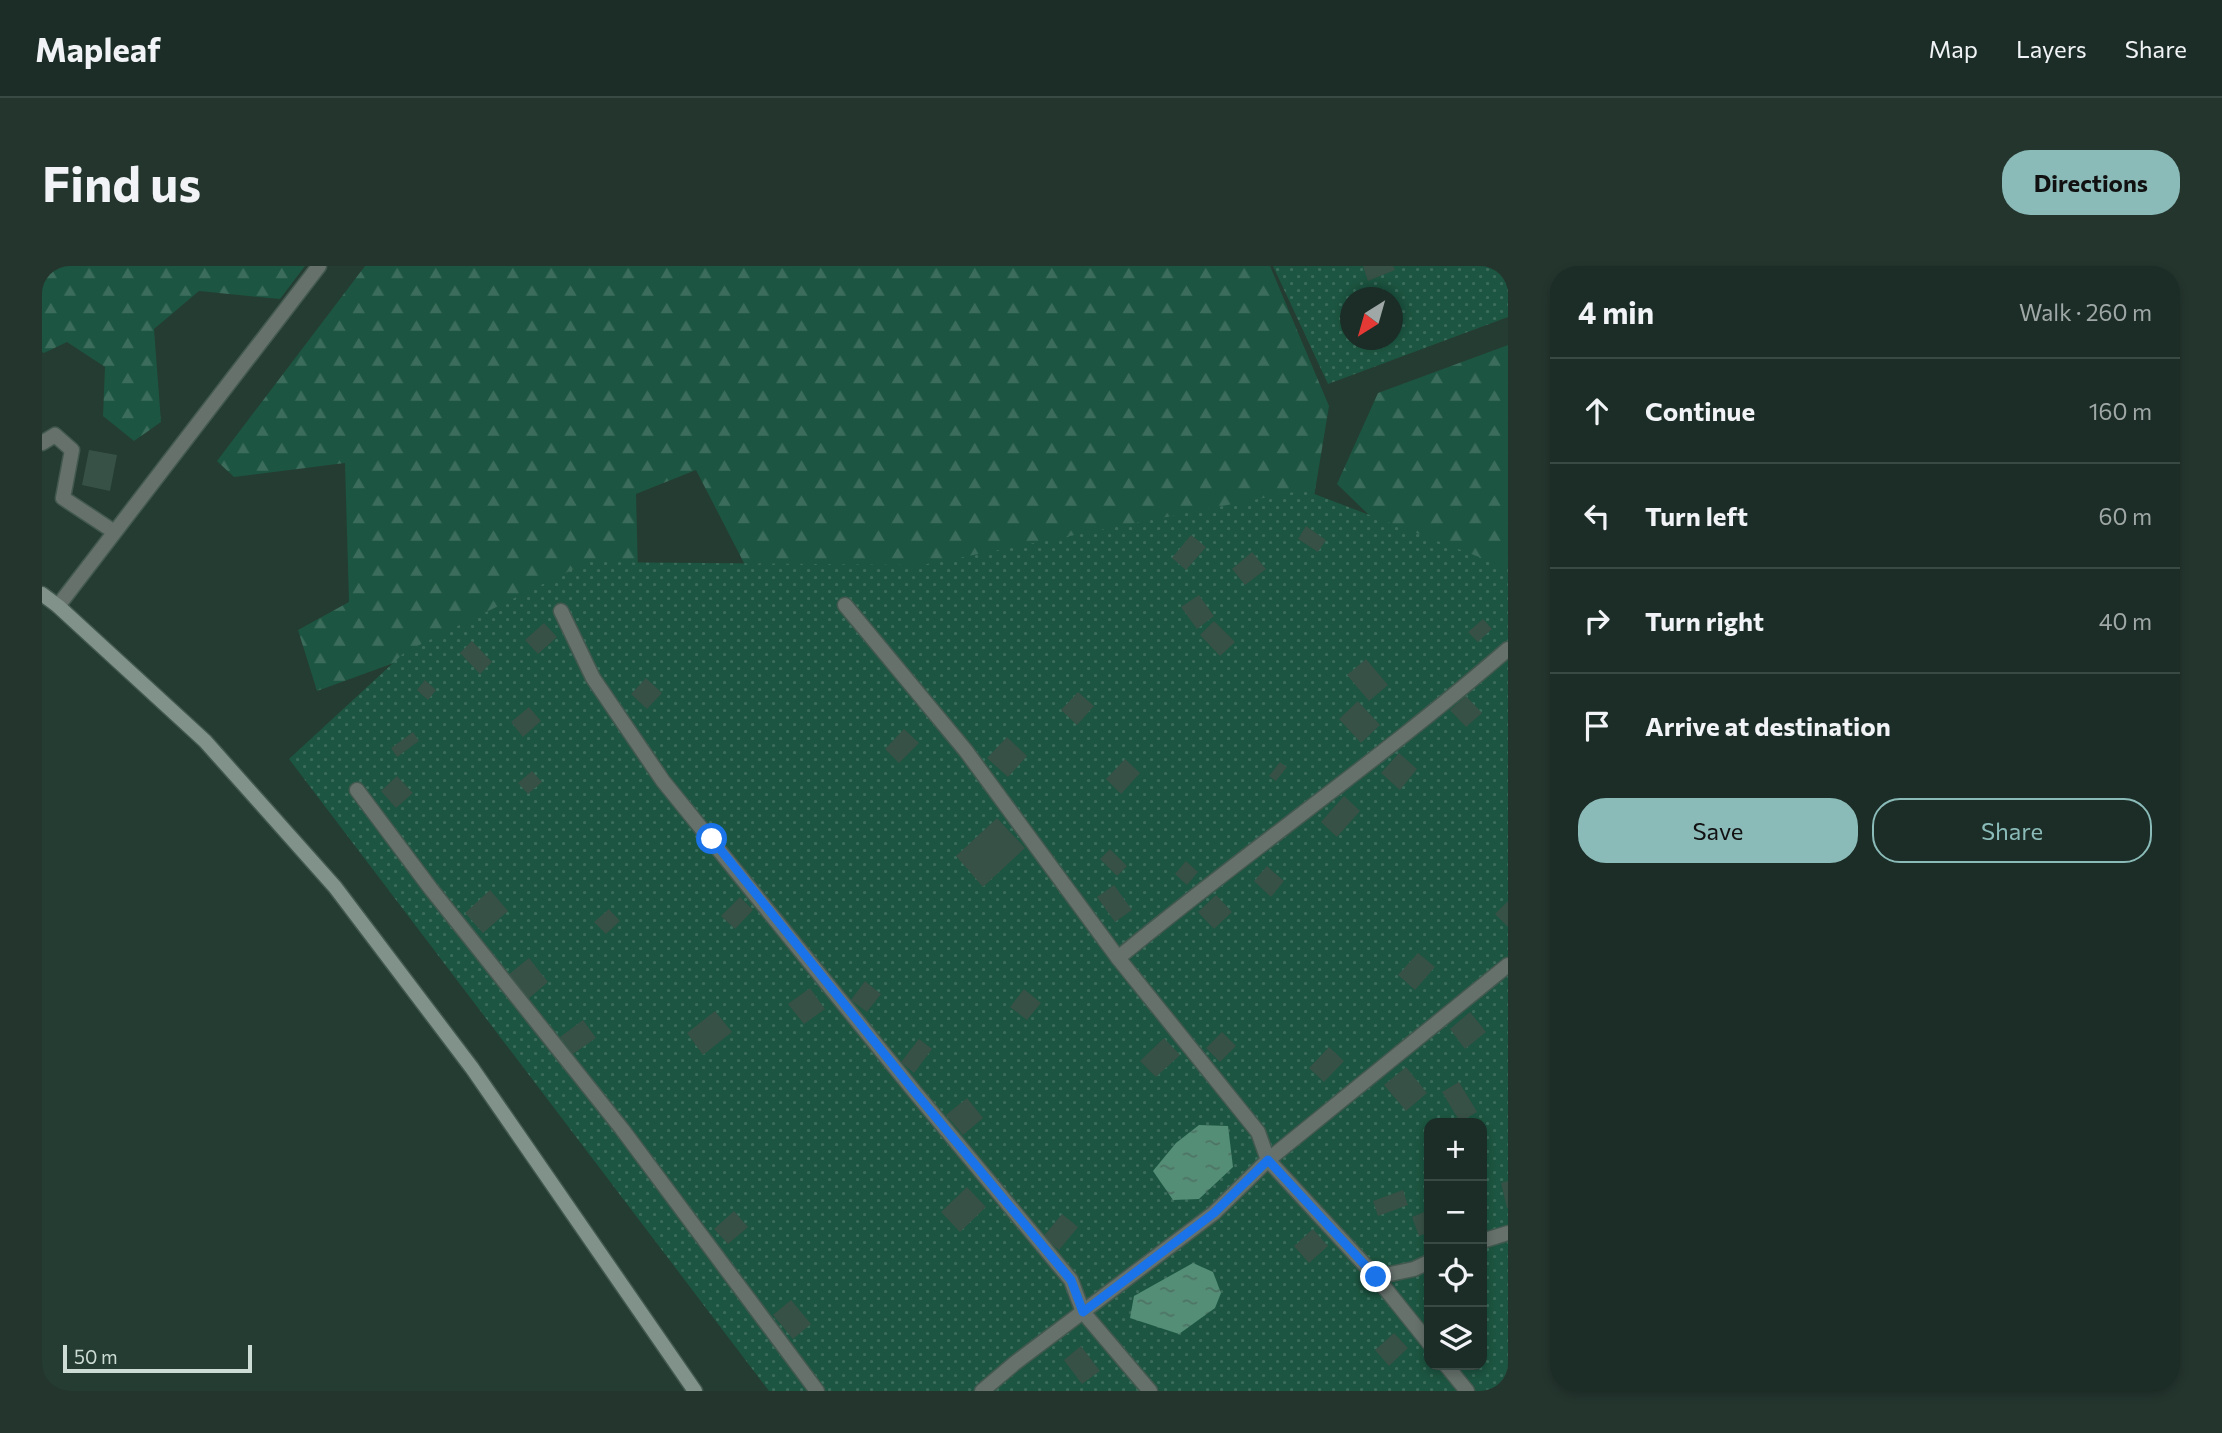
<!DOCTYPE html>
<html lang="en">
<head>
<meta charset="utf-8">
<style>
  :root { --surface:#1b2d26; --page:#24352e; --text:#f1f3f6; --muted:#a0a8a7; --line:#394943; --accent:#8bbbb9 }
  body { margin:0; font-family:Commissioner,sans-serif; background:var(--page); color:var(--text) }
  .controls { position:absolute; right:21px; bottom:21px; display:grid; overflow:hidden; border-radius:14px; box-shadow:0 4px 10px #0003 }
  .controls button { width:63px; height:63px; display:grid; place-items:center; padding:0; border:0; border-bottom:2px solid var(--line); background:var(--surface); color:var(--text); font:35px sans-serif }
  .compass { position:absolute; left:1298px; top:21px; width:63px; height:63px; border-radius:50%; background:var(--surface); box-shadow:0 4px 10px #0003; rotate:217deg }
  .scale { position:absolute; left:21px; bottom:18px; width:189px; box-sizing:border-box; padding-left:7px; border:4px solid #cedcd6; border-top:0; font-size:19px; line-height:24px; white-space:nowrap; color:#cedcd6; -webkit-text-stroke:5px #243c32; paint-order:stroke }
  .stop { position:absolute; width:21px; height:21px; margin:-16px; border:5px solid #1a73e8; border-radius:50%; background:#fff }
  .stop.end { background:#1a73e8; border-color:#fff; box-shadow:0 2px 7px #0008 }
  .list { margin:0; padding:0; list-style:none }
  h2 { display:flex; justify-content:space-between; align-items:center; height:91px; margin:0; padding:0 28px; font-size:30px }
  h2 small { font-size:23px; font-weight:400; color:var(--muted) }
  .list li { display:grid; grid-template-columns:46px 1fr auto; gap:21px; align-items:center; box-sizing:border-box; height:105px; padding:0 28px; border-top:2px solid var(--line) }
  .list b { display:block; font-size:26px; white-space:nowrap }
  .list em { font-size:23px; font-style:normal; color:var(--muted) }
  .actions { display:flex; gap:14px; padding:21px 28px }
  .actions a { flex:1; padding:16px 0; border:2px solid var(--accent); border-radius:28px; text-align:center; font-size:24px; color:var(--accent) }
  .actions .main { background:var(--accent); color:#111 }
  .icon { flex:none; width:38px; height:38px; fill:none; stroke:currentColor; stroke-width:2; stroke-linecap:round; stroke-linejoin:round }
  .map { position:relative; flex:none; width:1466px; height:1125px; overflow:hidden; border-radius:28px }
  header { display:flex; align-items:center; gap:42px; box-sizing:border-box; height:98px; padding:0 35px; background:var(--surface); border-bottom:2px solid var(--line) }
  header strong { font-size:33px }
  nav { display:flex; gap:38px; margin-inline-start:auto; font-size:24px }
  .intro { display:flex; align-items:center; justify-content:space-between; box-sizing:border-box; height:168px; padding:0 42px }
  h1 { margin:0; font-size:49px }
  .button { padding:18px 32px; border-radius:28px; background:var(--accent); color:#111; font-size:24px; font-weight:700 }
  main { display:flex; gap:42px; padding:0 42px }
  aside { flex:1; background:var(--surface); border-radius:28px; box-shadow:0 4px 10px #0003 }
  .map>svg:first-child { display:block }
  .forest { fill:url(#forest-firs) }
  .garden { fill:url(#garden-dots); fill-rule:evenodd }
  .water { fill:url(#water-ripples) }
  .building { fill:#385147 }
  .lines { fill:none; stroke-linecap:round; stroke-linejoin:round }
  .service-casing { stroke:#435950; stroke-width:17 }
  .secondary-casing { stroke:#435950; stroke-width:17 }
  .service { stroke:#66716c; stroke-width:14 }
  .secondary { stroke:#80928a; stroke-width:14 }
  .route { stroke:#1a73e8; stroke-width:9 }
</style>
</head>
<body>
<header>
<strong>Mapleaf</strong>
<nav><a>Map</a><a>Layers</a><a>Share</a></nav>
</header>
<div class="intro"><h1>Find us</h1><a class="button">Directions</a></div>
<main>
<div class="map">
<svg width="1466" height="1125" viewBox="0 0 1466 1125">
  <defs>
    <pattern id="forest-firs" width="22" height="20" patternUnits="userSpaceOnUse" patternTransform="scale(1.75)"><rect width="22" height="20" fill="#1c5541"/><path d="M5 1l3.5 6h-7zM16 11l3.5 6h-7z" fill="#3c6d5c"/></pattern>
    <pattern id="garden-dots" width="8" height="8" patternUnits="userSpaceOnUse" patternTransform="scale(1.75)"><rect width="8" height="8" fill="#1c5541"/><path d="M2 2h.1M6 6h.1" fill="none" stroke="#3c6d5c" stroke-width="1.8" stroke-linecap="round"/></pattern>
    <pattern id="water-ripples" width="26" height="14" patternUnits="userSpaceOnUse" patternTransform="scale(1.75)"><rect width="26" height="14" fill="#558e77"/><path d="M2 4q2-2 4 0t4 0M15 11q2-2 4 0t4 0" fill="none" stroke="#4d7364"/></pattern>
  </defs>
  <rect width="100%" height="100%" fill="#243c32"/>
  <g class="forest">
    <path d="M0 0H263L238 33 157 25 112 63 119 156 92 175 61 150 63 101 25 76 2 87 0 86Z"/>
    <path d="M323 0H1228L1287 140 1270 243 735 361 654 204 594 228 596 308 275 425 256 364 307 336 303 197 192 211 175 195Z"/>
    <path d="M1466 79V339L1397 317 1295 218 1336 127Z"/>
  </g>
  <g class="garden">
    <path d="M1231 0H1466V51L1286 118ZM1308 32H1350V74H1308Z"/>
    <path d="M1262 224 1466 302V1125H727L247 493 363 386 546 296 880 299ZM1387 857H1440V1099H1387Z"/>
  </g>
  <g class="water">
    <path d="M1157 859 1186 860 1191 901 1157 933 1131 934 1111 905 1134 877Z"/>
    <path d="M1151 997 1171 1006 1179 1027 1173 1042 1137 1068 1088 1052 1092 1030Z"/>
  </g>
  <g class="building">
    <path d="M1321 0H1351L1353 4 1326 15Z"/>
    <path d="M47 184 75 189 68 225 40 219Z"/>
    <path d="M1264 260 1284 274 1276 286 1256 273Z"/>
    <path d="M1149 269 1164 281 1144 304 1130 292Z"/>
    <path d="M1210 286 1224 303 1203 319 1190 303Z"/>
    <path d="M1157 329 1172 350 1155 363 1139 341Z"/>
    <path d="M1441 353 1450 363 1436 376 1426 366Z"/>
    <path d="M1172 355 1193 376 1178 390 1158 369Z"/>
    <path d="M502 357 515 371 496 388 483 374Z"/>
    <path d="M430 375 450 396 438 408 418 387Z"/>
    <path d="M1324 393 1346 419 1327 435 1305 409Z"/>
    <path d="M604 412 620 427 605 443 589 428Z"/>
    <path d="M383 414 394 424 386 434 375 424Z"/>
    <path d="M1036 426 1052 440 1035 459 1019 444Z"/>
    <path d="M1424 430 1440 447 1424 461 1408 444Z"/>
    <path d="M1316 435 1338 459 1319 477 1297 453Z"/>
    <path d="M487 441 499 455 481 471 469 456Z"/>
    <path d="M862 463 877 477 857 497 843 483Z"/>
    <path d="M371 466 377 475 355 491 349 482Z"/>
    <path d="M965 471 985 490 966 511 945 492Z"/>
    <path d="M1357 487 1375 503 1358 524 1339 507Z"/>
    <path d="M1083 493 1098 507 1079 528 1064 513Z"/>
    <path d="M1238 496 1245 501 1234 515 1227 510Z"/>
    <path d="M490 505 500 516 486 528 476 517Z"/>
    <path d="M355 510 371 527 354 542 339 525Z"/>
    <path d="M1302 530 1318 545 1295 571 1279 556Z"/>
    <path d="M955 552 983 582 941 621 914 590Z"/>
    <path d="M1068 583 1085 600 1075 610 1058 593Z"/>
    <path d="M1144 595 1156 606 1145 619 1133 608Z"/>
    <path d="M1225 600 1242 615 1229 631 1212 615Z"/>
    <path d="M1072 619 1090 644 1073 656 1055 631Z"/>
    <path d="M448 624 466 645 441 667 423 647Z"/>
    <path d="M1174 629 1190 646 1172 663 1156 646Z"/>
    <path d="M698 631 711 644 693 663 679 650Z"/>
    <path d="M1466 635V661L1453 648Z"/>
    <path d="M567 643 578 655 564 668 552 656Z"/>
    <path d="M1376 687 1393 701 1373 724 1356 709Z"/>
    <path d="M487 692 506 716 486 733 466 709Z"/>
    <path d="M823 715 839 728 825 746 809 734Z"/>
    <path d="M768 722 783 743 762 758 746 738Z"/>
    <path d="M982 723 999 737 985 754 968 741Z"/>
    <path d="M673 745 690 766 661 789 645 767Z"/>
    <path d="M1428 746 1444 766 1423 783 1408 763Z"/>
    <path d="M541 754 554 772 531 788 518 771Z"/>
    <path d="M1180 766 1194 780 1178 796 1164 782Z"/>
    <path d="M1122 772 1138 789 1114 811 1098 795Z"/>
    <path d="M877 773 890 783 872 807 859 796Z"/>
    <path d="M1287 781 1302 795 1282 816 1267 802Z"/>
    <path d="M1364 801 1385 827 1364 845 1342 819Z"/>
    <path d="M1417 816 1435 846 1418 856 1400 826Z"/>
    <path d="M925 832 941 852 921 869 904 849Z"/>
    <path d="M1466 915V942H1465L1459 917Z"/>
    <path d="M925 921 944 941 918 966 899 946Z"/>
    <path d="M1361 924 1366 939 1336 950 1331 935Z"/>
    <path d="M1387 944V966L1377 970 1370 951Z"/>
    <path d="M692 945 706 961 686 978 672 963Z"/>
    <path d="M1020 948 1036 961 1017 984 1001 971Z"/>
    <path d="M1271 963 1286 980 1267 997 1252 980Z"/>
    <path d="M749 1034 769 1058 751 1073 731 1049Z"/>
    <path d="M1352 1067 1366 1082 1347 1100 1333 1084Z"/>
    <path d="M1039 1080 1058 1105 1040 1118 1022 1094Z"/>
  </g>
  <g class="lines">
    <g class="service-casing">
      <g id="service">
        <path d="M0 177 13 169 30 184 21 232 71 265"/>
        <path d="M803 339 924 485 1076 692 1216 866 1226 894 1334 1011 1387 1077"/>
        <path d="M16 340 277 0"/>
        <path d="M519 345 551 412 621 515 872 825 1029 1014 1041 1046 1108 1125"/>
        <path d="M315 524 389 623 580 863 775 1125"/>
        <path d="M1076 692C1204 586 1341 492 1466 383"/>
        <path d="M1440 975 1466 967"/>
        <path d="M1334 1011 1372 1003 1387 996"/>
        <path d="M1404 1099 1425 1125"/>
        <path d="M940 1125 973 1097 1172 947 1226 894 1466 699"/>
      </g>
    </g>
    <g class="secondary-casing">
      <path id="secondary" d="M0 328 16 340 163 475 293 621 430 802 653 1125"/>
    </g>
    <use href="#service" class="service"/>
    <use href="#secondary" class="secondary"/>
  </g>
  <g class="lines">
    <path class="route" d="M670 573 872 825 1029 1014 1041 1046 1172 947 1226 894 1334 1011"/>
  </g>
</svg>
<div class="controls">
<button>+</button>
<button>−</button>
<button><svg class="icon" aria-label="locate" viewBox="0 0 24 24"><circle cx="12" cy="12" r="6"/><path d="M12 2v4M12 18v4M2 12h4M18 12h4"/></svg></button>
<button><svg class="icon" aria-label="layers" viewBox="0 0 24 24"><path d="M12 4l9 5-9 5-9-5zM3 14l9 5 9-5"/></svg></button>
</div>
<svg class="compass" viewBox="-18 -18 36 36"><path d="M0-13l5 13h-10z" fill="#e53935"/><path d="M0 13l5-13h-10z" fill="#a0a8a7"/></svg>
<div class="scale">50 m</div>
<div class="stop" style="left:670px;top:573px"></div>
<div class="stop end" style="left:1334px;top:1011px"></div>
</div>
<aside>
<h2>4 min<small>Walk · 260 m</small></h2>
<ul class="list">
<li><svg class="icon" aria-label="ahead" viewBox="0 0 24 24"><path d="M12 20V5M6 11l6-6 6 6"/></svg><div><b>Continue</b></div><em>160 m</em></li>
<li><svg class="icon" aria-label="left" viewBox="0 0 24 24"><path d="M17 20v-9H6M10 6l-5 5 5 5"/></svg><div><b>Turn left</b></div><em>60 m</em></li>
<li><svg class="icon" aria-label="right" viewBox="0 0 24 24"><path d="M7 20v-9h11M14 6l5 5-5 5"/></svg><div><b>Turn right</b></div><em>40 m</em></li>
<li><svg class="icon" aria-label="arrive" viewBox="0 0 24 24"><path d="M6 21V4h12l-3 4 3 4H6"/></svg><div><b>Arrive at destination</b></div></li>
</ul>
<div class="actions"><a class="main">Save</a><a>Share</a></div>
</aside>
</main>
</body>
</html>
